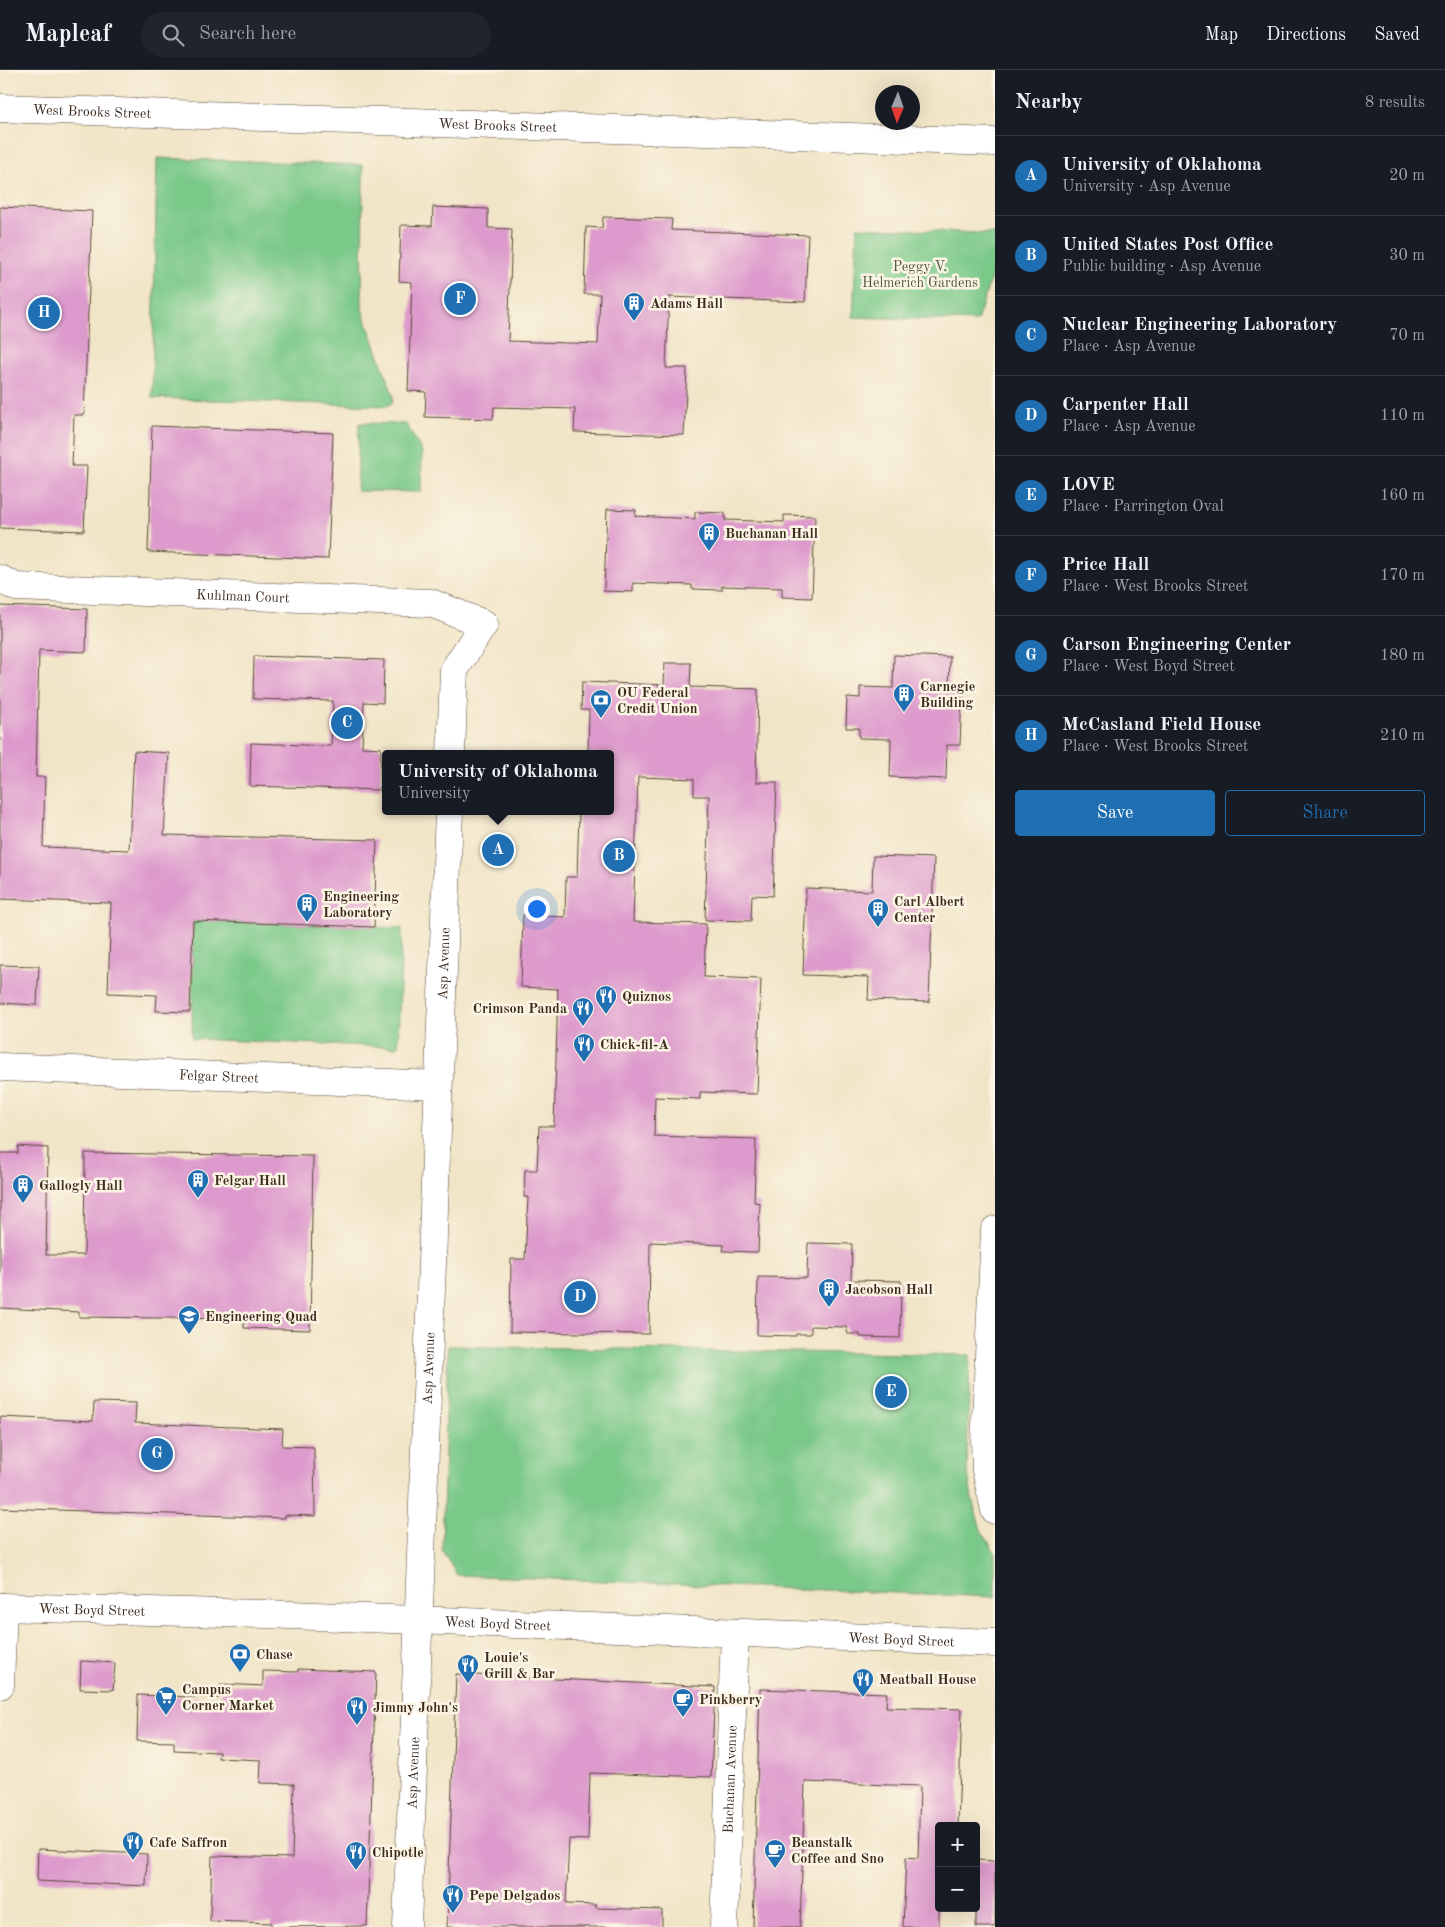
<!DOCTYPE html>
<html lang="en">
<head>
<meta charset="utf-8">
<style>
  :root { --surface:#171b24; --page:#20242c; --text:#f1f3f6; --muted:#9ea1a6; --line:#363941; --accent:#1f6fb2 }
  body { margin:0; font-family:"Old Standard TT",serif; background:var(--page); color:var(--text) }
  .controls { position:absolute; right:15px; bottom:15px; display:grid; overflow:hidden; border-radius:5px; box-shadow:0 5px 20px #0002 }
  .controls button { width:45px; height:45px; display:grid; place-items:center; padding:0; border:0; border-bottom:1px solid var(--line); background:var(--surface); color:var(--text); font:25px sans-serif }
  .compass { position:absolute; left:875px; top:15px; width:45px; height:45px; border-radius:50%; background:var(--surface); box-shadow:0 5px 20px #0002; rotate:182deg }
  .you { position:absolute; left:536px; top:838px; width:18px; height:18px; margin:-12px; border:4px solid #fff; border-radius:50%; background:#1a73e8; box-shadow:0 0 0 8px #1a73e833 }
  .badge { display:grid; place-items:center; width:32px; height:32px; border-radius:50%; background:var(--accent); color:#fff; font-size:16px; font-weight:700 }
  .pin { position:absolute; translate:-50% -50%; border:2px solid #fff; box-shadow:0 1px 5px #0006 }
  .popup { position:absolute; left:382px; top:680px; width:232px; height:65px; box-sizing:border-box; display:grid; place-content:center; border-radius:5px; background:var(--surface); filter:drop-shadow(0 1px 4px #0005); font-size:16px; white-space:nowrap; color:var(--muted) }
  .popup b { font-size:19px; color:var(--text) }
  .popup::after { content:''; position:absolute; left:50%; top:100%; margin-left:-10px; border:10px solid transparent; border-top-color:var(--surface) }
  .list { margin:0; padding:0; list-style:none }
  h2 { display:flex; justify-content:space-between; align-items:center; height:65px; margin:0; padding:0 20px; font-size:21px }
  h2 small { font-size:16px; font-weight:400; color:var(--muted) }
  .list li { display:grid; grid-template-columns:32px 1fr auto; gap:15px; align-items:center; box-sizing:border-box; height:80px; padding:0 20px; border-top:1px solid var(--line) }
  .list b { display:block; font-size:19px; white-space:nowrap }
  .list p { margin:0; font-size:16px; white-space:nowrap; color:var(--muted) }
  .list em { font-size:16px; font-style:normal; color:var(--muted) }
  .actions { display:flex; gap:10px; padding:15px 20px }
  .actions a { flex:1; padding:11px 0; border:1px solid var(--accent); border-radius:5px; text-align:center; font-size:18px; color:var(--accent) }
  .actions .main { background:var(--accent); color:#fff }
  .icon { flex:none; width:28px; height:28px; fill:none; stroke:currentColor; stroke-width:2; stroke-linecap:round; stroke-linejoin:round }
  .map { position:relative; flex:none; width:995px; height:1857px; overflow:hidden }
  header { display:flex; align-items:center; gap:30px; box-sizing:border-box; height:70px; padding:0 25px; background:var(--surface); border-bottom:1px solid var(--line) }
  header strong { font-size:24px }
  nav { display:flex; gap:28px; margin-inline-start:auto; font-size:18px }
  .search { width:350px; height:45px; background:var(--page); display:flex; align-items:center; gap:12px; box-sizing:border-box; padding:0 18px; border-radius:28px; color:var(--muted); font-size:19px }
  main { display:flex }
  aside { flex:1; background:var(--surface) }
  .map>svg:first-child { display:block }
  .green { fill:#7ac989; stroke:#5a7a54 }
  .building { fill:#dd9acc }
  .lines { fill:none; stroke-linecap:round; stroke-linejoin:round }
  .minor-casing { stroke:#564637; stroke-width:29 }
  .minor { stroke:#fff; stroke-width:28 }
  .labels { text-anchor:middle; stroke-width:5; stroke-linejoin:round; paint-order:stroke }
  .street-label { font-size:14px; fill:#3b2a1e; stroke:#fcf5e5 }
  .park-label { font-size:14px; fill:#4e5a3e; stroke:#fcf5e5 }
  .poi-label { font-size:14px; font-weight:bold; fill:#3b2a1e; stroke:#fcf5e5; text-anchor:start }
</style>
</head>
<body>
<header>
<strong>Mapleaf</strong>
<div class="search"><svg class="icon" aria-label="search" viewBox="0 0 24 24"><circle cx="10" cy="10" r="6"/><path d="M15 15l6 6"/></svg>Search here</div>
<nav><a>Map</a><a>Directions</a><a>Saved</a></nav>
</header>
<main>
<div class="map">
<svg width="995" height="1857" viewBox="0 0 995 1857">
  <rect width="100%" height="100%" fill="#fcf5e5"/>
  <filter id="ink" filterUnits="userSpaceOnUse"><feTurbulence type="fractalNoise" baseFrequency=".02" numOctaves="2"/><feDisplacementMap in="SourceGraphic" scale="10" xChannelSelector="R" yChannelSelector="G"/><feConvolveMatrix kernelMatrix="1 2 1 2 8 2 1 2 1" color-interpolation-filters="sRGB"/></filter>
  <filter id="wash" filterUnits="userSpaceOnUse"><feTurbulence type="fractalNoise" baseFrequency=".0096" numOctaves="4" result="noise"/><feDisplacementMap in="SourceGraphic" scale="20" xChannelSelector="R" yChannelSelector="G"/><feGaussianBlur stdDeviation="1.12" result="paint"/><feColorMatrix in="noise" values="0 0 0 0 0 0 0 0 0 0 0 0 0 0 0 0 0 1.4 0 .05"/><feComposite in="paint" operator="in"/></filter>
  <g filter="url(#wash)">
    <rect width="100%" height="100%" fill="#f1e5c7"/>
    <g class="green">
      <path d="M157 88 363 95 362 239 393 325V332L387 336 152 328Z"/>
      <path d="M857 157 995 164V195L977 251 853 247Z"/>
      <path d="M359 353 406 354 422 382 421 422 357 421Z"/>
      <path d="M193 851 402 858 398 977 192 969Z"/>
      <path d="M448 1276 970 1285 967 1398 972 1429 981 1460 995 1482V1527L457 1505 442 1480Z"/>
    </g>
    <g id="blocks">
      <g class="building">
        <path d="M0 137 92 141 84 345H74L72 396H87L84 461 0 458Z"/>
        <path d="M433 137 488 139V158L512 159 508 271 598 274 600 224H584L586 157 602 158 603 147 672 149 671 160 808 165 805 232 669 227 666 298H687L684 365 574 362 575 339 494 337 493 349 425 347 426 322 408 321 412 212 399 211 401 155 432 156Z"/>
        <path d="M152 356 333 363 328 489 148 482Z"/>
        <path d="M607 439 636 440 635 446 695 449V442L725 443V450L784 452V445L815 446 812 528 782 527V518L722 516V520L692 519V515L633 513V522L604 521Z"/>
        <path d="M0 536 87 539 86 582 39 580 36 707H45L43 777 129 780 134 681 169 683 164 765 377 770 374 857 193 851 190 942 156 941 157 925 108 923 111 833 0 829Z"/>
        <path d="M894 585 950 587 949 620 962 621 960 675H947L946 709 890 707 891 669 859 668V658H846L847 627 860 628V617L893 618Z"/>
        <path d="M254 586 384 590 383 633 364 632 362 677 381 678 380 720 250 716 251 673 331 676 333 631 253 629Z"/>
        <path d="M665 593H691L690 617 758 619 756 712H777L773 826 752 825 751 851 705 850 709 726H694V709L638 707 633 852 706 854 704 907 761 909 757 1024 700 1022V1029L655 1027 654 1066 756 1069 754 1132 760 1133 758 1182 723 1181 724 1175 650 1172 649 1264 510 1262 511 1189H525L528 1127H524L525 1100H537L539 1056H554L558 919 521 917 523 845 565 847 566 807H577L579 741H610V684H588L589 640H581L582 612 664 615Z"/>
        <path d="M873 786 934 788 929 932 868 930 869 907 803 905 806 818 872 821Z"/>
        <path d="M0 895 39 896 37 935 0 933Z"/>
        <path d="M18 1076 48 1078 46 1185H84L85 1083 313 1086 310 1260 244 1258V1249L79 1247V1242L0 1238V1083H18Z"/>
        <path d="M808 1173 852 1174 851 1210 901 1211 900 1268 860 1267V1264H848L846 1257 811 1256V1264H796V1266L757 1265 758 1207 807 1208Z"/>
        <path d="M94 1332 136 1333 135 1353 283 1359 282 1376 314 1377 315 1446 285 1445V1448L0 1438V1347L93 1351Z"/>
        <path d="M81 1591 115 1593 113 1620 80 1619Z"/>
        <path d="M298 1599 376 1602 367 1856 271 1857V1853L210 1851 212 1786 292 1788 294 1714 260 1713 261 1690 218 1688 219 1682 174 1680V1672L137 1671 138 1625 220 1628 221 1614 263 1616V1601L298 1602Z"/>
        <path d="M456 1604 715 1617 711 1707 590 1703 588 1770 569 1769 566 1834 596 1835V1838L662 1840V1857H447Z"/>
        <path d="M760 1619 887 1623 886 1637 962 1639 958 1756H939V1857H903L906 1787 918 1788 920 1716 805 1712 800 1857H753Z"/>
        <path d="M38 1779 147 1784 146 1816 37 1811Z"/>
        <path d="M976 1790 995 1791V1857H976Z"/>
      </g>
    </g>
  </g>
  <g filter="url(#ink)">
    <use href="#blocks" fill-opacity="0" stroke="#564637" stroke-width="1"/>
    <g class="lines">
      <g class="minor-casing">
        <g id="minor">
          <path id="s1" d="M0 38 995 72"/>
          <path id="s2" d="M0 509 16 517 431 533 484 554 454 600 451 684"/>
          <path id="s3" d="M0 997 438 1015"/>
          <path d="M995 1160 985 1371 986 1400 995 1440"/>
          <path id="s4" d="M0 1537 265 1544 995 1573"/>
          <path d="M0 1615 3 1537"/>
          <path id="s5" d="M407 1857 449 741"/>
          <path id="s6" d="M724 1857 735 1563"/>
        </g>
      </g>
      <use href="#minor" class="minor"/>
    </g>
  </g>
  <defs>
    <g id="building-pin" transform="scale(1.125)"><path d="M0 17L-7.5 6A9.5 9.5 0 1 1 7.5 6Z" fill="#1f6fb2" stroke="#fcf5e5"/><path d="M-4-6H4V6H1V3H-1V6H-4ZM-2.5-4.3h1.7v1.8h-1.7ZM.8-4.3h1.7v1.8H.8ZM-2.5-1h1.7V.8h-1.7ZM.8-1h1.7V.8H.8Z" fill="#fff"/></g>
    <g id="bank-pin" transform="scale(1.125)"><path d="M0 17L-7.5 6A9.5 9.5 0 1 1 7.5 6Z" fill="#1f6fb2" stroke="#fcf5e5"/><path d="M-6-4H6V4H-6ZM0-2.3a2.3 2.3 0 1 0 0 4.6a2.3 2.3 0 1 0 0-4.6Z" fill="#fff"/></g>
    <g id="restaurant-pin" transform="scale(1.125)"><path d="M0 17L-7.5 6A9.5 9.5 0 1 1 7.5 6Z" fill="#1f6fb2" stroke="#fcf5e5"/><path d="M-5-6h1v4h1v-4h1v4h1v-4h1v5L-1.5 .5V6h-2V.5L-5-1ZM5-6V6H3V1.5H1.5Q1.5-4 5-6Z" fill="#fff"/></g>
    <g id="university-pin" transform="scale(1.125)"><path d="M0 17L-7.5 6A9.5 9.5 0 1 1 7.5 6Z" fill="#1f6fb2" stroke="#fcf5e5"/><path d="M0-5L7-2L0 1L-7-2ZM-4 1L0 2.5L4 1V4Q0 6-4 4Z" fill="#fff"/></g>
    <g id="supermarket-pin" transform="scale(1.125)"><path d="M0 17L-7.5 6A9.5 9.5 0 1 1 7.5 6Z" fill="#1f6fb2" stroke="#fcf5e5"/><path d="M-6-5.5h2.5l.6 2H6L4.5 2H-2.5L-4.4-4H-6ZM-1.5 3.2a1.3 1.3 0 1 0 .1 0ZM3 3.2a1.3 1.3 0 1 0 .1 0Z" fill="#fff"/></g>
    <g id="cafe-pin" transform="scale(1.125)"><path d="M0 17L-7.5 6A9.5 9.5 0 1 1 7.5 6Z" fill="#1f6fb2" stroke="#fcf5e5"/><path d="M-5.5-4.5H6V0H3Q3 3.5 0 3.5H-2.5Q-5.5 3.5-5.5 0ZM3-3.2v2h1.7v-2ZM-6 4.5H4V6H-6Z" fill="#fff"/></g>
  </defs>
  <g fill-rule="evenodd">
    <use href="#building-pin" x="634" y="233"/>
    <use href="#building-pin" x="709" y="463"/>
    <use href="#building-pin" x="904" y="624"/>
    <use href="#bank-pin" x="601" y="630"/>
    <use href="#building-pin" x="307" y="834"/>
    <use href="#building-pin" x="878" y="839"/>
    <use href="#restaurant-pin" x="606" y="926"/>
    <use href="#restaurant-pin" x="583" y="938"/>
    <use href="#restaurant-pin" x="584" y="974"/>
    <use href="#building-pin" x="198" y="1110"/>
    <use href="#building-pin" x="23" y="1115"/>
    <use href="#building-pin" x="829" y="1219"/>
    <use href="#university-pin" x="189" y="1246"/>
    <use href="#bank-pin" x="240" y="1584"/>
    <use href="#restaurant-pin" x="468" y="1595"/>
    <use href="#restaurant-pin" x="863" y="1609"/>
    <use href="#supermarket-pin" x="166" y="1627"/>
    <use href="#cafe-pin" x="683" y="1629"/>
    <use href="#restaurant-pin" x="357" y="1637"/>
    <use href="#restaurant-pin" x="133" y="1772"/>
    <use href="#cafe-pin" x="775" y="1780"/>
    <use href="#restaurant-pin" x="356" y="1782"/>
    <use href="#restaurant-pin" x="453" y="1825"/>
  </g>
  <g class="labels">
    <g class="street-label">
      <text dy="5" stroke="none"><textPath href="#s1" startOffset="92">West Brooks Street</textPath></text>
      <text dy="5" stroke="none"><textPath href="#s1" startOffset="498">West Brooks Street</textPath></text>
      <text dy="5" stroke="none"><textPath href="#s2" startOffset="245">Kuhlman Court</textPath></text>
      <text dy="5" stroke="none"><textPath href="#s5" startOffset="964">Asp Avenue</textPath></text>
      <text dy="5" stroke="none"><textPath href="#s3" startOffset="219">Felgar Street</textPath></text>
      <text dy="5" stroke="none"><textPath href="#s5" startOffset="559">Asp Avenue</textPath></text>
      <text dy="5" stroke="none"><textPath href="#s4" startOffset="92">West Boyd Street</textPath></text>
      <text dy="5" stroke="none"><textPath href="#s4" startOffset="498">West Boyd Street</textPath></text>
      <text dy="5" stroke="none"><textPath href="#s4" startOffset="902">West Boyd Street</textPath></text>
      <text dy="5" stroke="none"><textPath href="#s5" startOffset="154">Asp Avenue</textPath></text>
      <text dy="5" stroke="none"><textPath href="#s6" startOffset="148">Buchanan Avenue</textPath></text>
    </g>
    <g class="park-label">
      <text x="920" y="201">Peggy V.<tspan x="920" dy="16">Helmerich Gardens</tspan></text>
    </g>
    <g class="poi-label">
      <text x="650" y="238">Adams Hall</text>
      <text x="725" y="468">Buchanan Hall</text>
      <text x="920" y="621">Carnegie<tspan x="920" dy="16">Building</tspan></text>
      <text x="617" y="627">OU Federal<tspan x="617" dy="16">Credit Union</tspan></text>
      <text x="323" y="831">Engineering<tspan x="323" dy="16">Laboratory</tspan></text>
      <text x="894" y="836">Carl Albert<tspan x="894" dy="16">Center</tspan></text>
      <text x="622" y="931">Quiznos</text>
      <text x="567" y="943" text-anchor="end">Crimson Panda</text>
      <text x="600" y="979">Chick-fil-A</text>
      <text x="214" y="1115">Felgar Hall</text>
      <text x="39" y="1120">Gallogly Hall</text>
      <text x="845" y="1224">Jacobson Hall</text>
      <text x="205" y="1251">Engineering Quad</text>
      <text x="256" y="1589">Chase</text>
      <text x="484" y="1592">Louie's<tspan x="484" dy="16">Grill &amp; Bar</tspan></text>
      <text x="879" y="1614">Meatball House</text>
      <text x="182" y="1624">Campus<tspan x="182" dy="16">Corner Market</tspan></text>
      <text x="699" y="1634">Pinkberry</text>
      <text x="373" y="1642">Jimmy John's</text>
      <text x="149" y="1777">Cafe Saffron</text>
      <text x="791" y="1777">Beanstalk<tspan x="791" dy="16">Coffee and Sno</tspan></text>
      <text x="372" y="1787">Chipotle</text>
      <text x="469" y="1830">Pepe Delgados</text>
    </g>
  </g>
</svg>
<div class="controls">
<button>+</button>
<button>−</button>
</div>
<svg class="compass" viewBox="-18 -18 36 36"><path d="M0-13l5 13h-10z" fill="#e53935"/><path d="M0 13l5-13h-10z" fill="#9ea1a6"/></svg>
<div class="you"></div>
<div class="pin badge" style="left:498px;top:780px">A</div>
<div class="popup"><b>University of Oklahoma</b>University</div>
<div class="pin badge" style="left:619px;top:786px">B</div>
<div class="pin badge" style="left:347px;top:653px">C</div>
<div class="pin badge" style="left:580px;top:1227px">D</div>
<div class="pin badge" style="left:891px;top:1322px">E</div>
<div class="pin badge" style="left:460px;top:229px">F</div>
<div class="pin badge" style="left:157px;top:1384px">G</div>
<div class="pin badge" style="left:44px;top:243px">H</div>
</div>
<aside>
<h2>Nearby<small>8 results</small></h2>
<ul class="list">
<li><span class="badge">A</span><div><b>University of Oklahoma</b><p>University · Asp Avenue</p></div><em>20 m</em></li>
<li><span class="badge">B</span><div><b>United States Post Office</b><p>Public building · Asp Avenue</p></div><em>30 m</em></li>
<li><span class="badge">C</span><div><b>Nuclear Engineering Laboratory</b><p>Place · Asp Avenue</p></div><em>70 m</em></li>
<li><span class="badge">D</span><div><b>Carpenter Hall</b><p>Place · Asp Avenue</p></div><em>110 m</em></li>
<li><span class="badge">E</span><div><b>LOVE</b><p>Place · Parrington Oval</p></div><em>160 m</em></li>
<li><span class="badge">F</span><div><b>Price Hall</b><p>Place · West Brooks Street</p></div><em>170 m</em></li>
<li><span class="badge">G</span><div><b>Carson Engineering Center</b><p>Place · West Boyd Street</p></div><em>180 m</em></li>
<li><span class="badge">H</span><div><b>McCasland Field House</b><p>Place · West Brooks Street</p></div><em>210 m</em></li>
</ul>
<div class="actions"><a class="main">Save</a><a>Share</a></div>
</aside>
</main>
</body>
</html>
